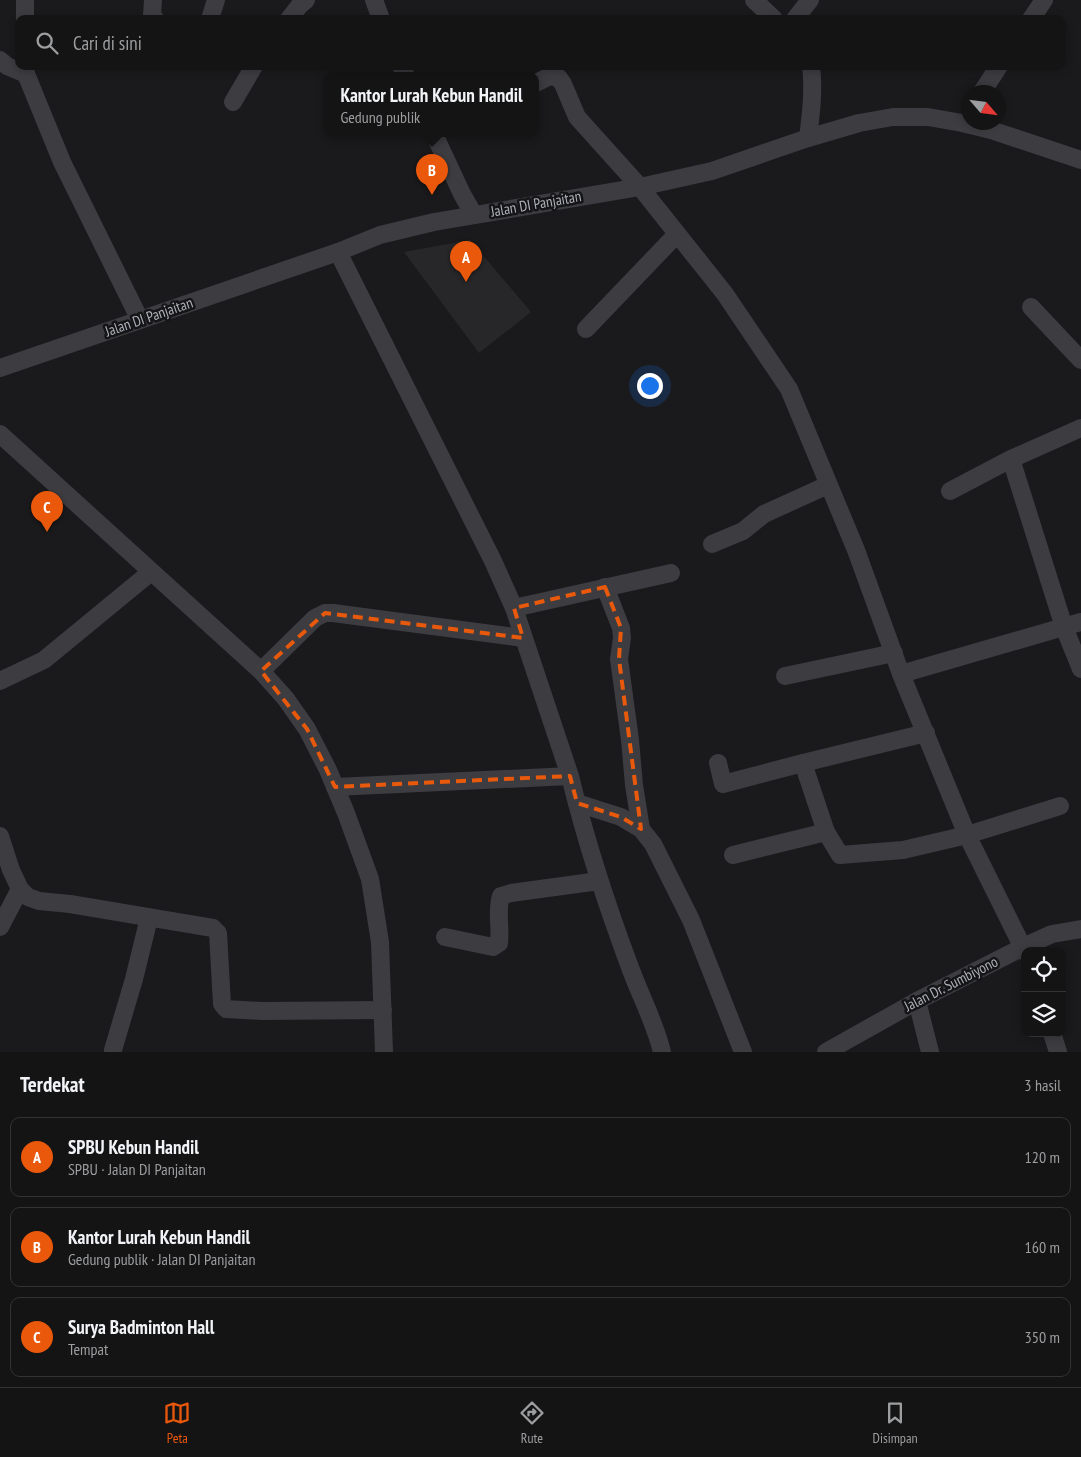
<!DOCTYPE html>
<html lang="id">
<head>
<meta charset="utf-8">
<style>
  :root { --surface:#141415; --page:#212122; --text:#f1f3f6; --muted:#9d9ea0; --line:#333334; --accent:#ea580c }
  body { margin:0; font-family:"PT Sans Narrow",sans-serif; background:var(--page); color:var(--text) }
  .controls { position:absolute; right:15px; bottom:15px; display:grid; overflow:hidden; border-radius:10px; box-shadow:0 2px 8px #0003 }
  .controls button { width:45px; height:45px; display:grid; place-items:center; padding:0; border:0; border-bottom:1px solid var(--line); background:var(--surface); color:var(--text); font:25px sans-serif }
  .compass { position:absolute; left:961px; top:85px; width:45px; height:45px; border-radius:50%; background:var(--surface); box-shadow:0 2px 8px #0003; rotate:118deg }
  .you { position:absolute; left:649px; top:385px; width:18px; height:18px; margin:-12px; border:4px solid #fff; border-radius:50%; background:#1a73e8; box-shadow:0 0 0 8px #1a73e833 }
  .badge { display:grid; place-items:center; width:32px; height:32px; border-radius:50%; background:var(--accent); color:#fff; font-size:16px; font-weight:700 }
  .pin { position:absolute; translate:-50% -41px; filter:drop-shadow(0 1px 2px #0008) }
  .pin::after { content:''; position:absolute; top:26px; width:18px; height:15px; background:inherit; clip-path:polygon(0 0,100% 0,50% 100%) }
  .popup { position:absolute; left:324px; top:72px; width:215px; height:65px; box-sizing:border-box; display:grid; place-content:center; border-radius:10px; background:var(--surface); filter:drop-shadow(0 1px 4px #0005); font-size:16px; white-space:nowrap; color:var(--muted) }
  .popup b { font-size:19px; color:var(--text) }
  .popup::after { content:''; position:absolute; left:50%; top:100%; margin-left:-10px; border:10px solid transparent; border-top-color:var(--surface) }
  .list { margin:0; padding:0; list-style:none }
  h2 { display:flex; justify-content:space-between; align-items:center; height:65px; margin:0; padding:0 20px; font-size:21px }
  h2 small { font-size:16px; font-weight:400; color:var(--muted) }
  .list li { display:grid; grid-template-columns:32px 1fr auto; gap:15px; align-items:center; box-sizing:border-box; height:80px; margin:0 10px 10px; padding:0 10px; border:1px solid var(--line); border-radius:10px }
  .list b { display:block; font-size:19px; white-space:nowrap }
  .list p { margin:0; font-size:16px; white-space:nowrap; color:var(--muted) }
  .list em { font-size:16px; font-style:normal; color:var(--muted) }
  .icon { flex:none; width:28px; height:28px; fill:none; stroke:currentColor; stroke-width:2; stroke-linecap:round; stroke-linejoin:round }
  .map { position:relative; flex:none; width:1081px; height:1052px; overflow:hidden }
  .search { position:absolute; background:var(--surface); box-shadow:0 2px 8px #0003; left:15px; right:15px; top:15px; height:55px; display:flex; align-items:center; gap:12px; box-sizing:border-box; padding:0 18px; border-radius:10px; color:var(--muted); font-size:19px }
  .sheet { height:335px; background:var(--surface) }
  nav { display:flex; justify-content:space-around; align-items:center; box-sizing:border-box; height:70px; border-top:1px solid var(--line); background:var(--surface); font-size:14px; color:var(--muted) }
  nav a { display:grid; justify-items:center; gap:2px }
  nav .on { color:var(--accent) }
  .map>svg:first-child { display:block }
  .built { fill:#272629 }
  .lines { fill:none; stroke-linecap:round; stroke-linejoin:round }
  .minor { stroke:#3c3c41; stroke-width:18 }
  .marked { fill:none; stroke:#e8590c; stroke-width:4; stroke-dasharray:10 6; stroke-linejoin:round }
  .labels { text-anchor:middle; stroke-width:5; stroke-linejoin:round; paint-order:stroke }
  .street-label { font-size:15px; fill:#aeb1ba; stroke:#151517 }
</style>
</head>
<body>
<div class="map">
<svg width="1081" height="1052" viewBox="0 0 1081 1052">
  <rect width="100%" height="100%" fill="#1a1a1c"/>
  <path class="built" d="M470 240 531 312 479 353 404 252Z"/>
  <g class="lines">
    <g class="minor">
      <path d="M25 0V19"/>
      <path d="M153 0 152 15 155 19"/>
      <path d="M374 0 381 19"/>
      <path d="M754 0 774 19"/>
      <path d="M210 19 216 0"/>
      <path d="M289 19 300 5 306 0"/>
      <path d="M795 19 810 0"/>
      <path d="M1031 19 1044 0"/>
      <path d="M0 60 7 66 26 74"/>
      <path d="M25 66 26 74 62 162 140 320"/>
      <path d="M401 66 406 76"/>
      <path d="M536 83 550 76 559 78 563 84 577 117 640 187 725 294 789 389 856 550 901 674 967 835 1025 952"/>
      <path d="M982 92 999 66"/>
      <path d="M233 102 254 66"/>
      <path d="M434 134 462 194 474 215"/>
      <path d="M808 138C811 114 814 90 811 66"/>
      <path d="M338 252 493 561 514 608 570 776C586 842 607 906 631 970 641 997 655 1023 662 1052"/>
      <path d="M1031 307 1081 360"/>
      <path d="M586 329 677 234"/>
      <path d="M0 368 338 252 380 235 434 222 640 187 712 171 808 138 859 123 893 117H928L962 123 991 130 1081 160"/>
      <path d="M0 434 261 671 286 699 307 729 328 770 346 813 370 879 380 942 384 1052"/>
      <path d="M1011 459 1064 627 1081 669"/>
      <path d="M950 491 1011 459 1081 428"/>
      <path d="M712 544 743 531 764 514 828 485"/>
      <path d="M605 587 621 628 622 638 619 659 630 740 634 785 641 829"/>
      <path d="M514 608 671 573"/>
      <path d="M261 671 315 618 325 613H333L523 638"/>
      <path d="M901 674 1081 622"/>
      <path d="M785 676 894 653"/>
      <path d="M0 681 44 660 151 572"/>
      <path d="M926 733 803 763 826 832 840 855 903 850 967 835 1060 806"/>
      <path d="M718 763 723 784 803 763"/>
      <path d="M335 787 570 776"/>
      <path d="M577 803 621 817 641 829 653 844 691 920 743 1052"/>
      <path d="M0 836 11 870 20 889 28 897 39 901 70 904 213 928 218 933 222 1004 226 1009 262 1011 383 1010"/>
      <path d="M733 855 826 832"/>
      <path d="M0 927 20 889"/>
      <path d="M445 937 493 947 499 943C501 926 496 911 501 896L511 893 599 881"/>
      <path d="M917 1001 930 1052"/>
      <path d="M1052 1033 1058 1052"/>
      <path d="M113 1050 134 979 149 918"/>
      <path d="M826 1052 917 1001 1023 947 1052 934 1081 929"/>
    </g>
  </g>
  <path class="marked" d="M605 587 621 628 619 659 641 829 621 817 577 803 570 776 335 787 307 729 261 671 325 613 523 638 514 608Z"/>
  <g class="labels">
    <g class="street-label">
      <text transform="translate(536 204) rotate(-10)" y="5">Jalan DI Panjaitan</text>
      <text transform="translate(149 317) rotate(-19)" y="5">Jalan DI Panjaitan</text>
      <text transform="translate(951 984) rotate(-27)" y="5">Jalan Dr. Sumbiyono</text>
    </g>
  </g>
</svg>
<div class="controls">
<button><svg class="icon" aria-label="locate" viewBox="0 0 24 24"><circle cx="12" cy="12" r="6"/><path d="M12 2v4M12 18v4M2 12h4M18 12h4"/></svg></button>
<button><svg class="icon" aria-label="layers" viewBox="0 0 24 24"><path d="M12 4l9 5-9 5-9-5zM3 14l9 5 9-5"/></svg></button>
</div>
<svg class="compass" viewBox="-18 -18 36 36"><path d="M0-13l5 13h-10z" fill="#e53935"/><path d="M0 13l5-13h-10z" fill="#9d9ea0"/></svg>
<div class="you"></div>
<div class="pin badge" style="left:466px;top:282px">A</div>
<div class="pin badge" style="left:432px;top:195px">B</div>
<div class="popup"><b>Kantor Lurah Kebun Handil</b>Gedung publik</div>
<div class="pin badge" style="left:47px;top:532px">C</div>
<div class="search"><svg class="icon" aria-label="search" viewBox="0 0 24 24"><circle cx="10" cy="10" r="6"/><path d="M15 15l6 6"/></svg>Cari di sini</div>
</div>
<section class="sheet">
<h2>Terdekat<small>3 hasil</small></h2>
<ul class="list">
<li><span class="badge">A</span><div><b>SPBU Kebun Handil</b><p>SPBU · Jalan DI Panjaitan</p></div><em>120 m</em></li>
<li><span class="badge">B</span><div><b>Kantor Lurah Kebun Handil</b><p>Gedung publik · Jalan DI Panjaitan</p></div><em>160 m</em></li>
<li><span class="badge">C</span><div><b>Surya Badminton Hall</b><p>Tempat</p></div><em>350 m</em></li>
</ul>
</section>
<nav>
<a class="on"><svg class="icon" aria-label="map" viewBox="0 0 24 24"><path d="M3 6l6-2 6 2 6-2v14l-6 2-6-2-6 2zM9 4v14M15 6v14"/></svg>Peta</a>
<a><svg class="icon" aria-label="directions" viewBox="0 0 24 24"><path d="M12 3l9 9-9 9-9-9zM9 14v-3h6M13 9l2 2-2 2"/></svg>Rute</a>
<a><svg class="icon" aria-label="saved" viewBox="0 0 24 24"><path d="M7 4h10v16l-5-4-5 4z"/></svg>Disimpan</a>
</nav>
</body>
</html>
